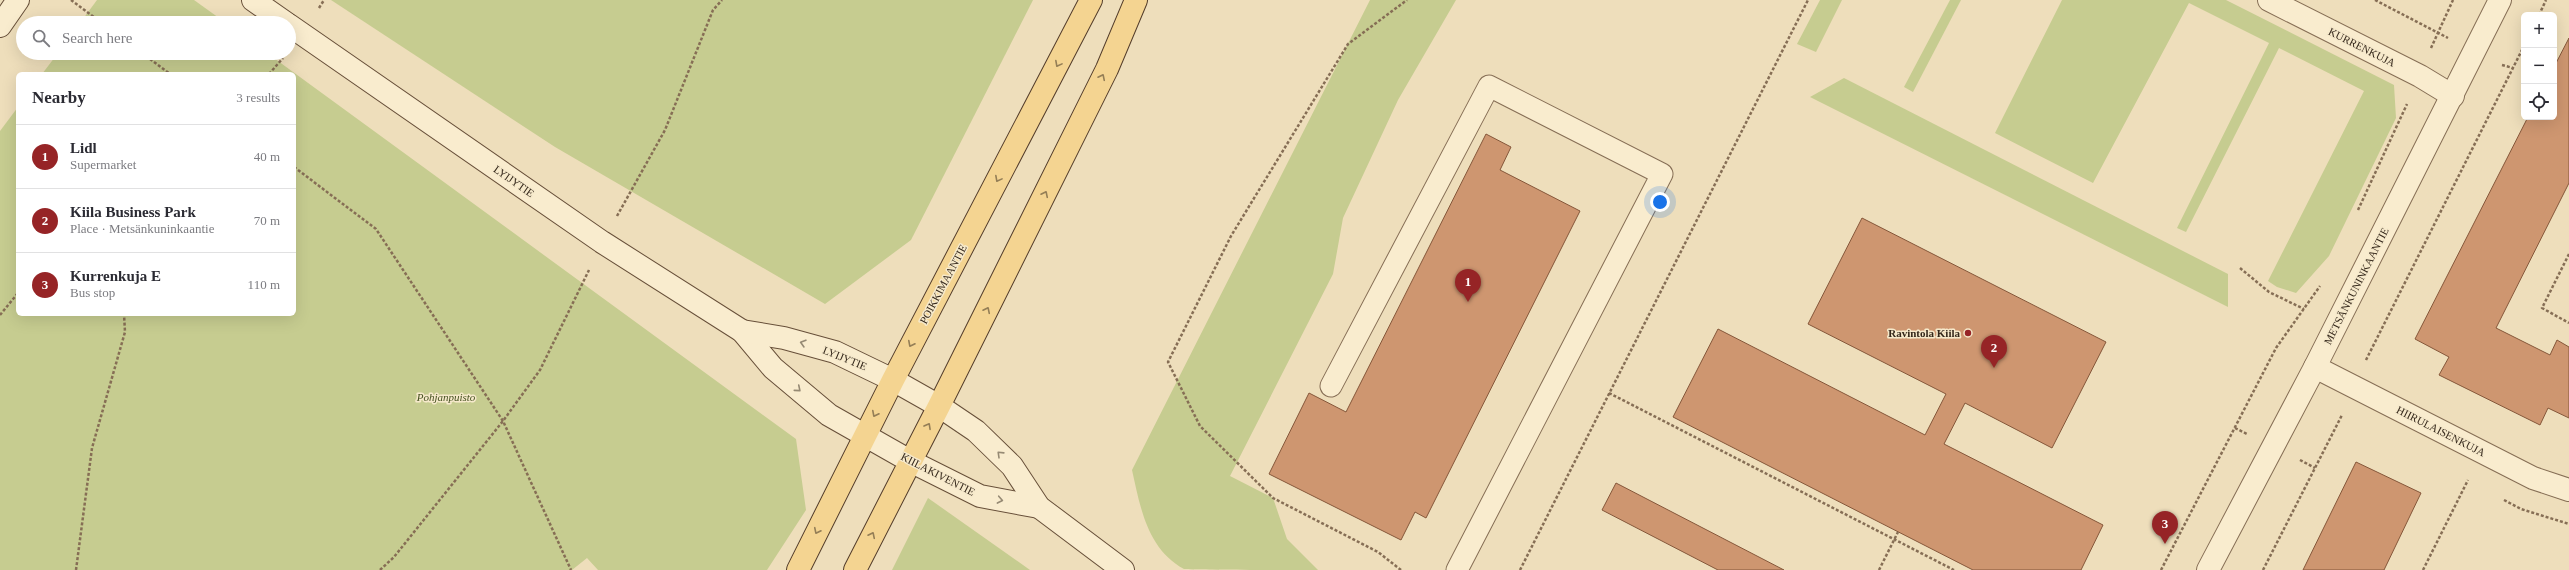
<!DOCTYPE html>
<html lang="en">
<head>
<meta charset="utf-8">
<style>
  :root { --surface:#fff; --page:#f2f2f3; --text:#2b2b33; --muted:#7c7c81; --line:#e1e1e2; --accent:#962426 }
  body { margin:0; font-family:"Times New Roman",serif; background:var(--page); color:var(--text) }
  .controls { position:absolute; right:12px; top:12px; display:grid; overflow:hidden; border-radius:6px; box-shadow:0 4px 16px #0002 }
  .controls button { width:36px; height:36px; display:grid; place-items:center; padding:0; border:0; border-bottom:1px solid var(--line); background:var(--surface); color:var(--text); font:20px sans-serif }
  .you { position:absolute; left:1660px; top:202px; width:14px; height:14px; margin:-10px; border:3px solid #fff; border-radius:50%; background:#1a73e8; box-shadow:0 0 0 6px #1a73e833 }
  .badge { display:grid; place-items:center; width:26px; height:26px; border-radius:50%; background:var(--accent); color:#fff; font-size:13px; font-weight:700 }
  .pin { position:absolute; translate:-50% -33px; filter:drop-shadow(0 1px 2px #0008) }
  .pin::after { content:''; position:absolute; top:21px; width:14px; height:12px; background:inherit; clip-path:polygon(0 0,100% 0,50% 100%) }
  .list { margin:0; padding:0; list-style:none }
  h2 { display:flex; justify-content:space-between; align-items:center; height:52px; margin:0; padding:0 16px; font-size:17px }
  h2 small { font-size:13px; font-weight:400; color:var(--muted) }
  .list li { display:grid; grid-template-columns:26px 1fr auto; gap:12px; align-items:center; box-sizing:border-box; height:64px; padding:0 16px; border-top:1px solid var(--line) }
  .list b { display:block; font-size:15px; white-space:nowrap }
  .list p { margin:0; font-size:13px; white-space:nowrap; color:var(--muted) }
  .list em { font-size:13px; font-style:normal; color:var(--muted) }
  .icon { flex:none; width:22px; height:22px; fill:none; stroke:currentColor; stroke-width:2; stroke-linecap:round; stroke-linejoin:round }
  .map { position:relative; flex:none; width:2569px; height:570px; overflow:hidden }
  .search { position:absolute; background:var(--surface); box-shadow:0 4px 16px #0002; left:16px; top:16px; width:280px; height:44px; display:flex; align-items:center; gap:10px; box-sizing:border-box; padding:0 14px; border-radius:22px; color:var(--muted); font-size:15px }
  .panel { position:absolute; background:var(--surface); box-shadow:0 4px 16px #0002; left:16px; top:72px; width:280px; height:244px; border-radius:6px }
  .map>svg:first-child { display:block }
  .green { fill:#c6cc90 }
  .building { fill:#ce9670; stroke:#85573a }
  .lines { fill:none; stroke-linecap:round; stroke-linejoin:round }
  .lane-casing { stroke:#866e55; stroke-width:23 }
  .street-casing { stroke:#866e55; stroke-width:24 }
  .secondary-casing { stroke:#674f39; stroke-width:24 }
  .primary-casing { stroke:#533c2a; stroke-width:24 }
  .path { stroke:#866e55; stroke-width:2.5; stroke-dasharray:3 2; stroke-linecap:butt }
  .lane { stroke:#f9ecce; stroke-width:21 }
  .street { stroke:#f9ecce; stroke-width:22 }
  .secondary { stroke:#f9ecce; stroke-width:22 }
  .primary { stroke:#f4d491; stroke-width:22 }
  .oneway { stroke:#947e56 }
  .oneway2 { stroke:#968a74 }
  .poi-dot { fill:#962426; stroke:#f6e9cb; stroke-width:1.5 }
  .labels { text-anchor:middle; stroke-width:3; stroke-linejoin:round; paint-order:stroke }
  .street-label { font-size:11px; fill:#34271a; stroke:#f6e9cb }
  .poi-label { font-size:11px; font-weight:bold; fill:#34271a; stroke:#f6e9cb; text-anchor:end }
  .park-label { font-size:11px; font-style:italic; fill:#455120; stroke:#f6e9cb }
</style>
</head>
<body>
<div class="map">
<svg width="2569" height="570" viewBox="0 0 2569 570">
  <rect width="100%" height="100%" fill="#eedebb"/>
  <g class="green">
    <path d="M97 0H194L226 23H80Z"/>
    <path d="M331 0H1033L911 240 825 304 555 147Z"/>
    <path d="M1370 0H1456L1398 100 1343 218 1333 274 1230 476 1273 498 1287 539 1318 570C1300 570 1191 570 1184 569 1147 549 1140 506 1132 470Z"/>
    <path d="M1820 0H1842L1816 52 1797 44Z"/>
    <path d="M1950 0H1961L1913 92 1904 87Z"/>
    <path d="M2062 0H2226L2394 85 2396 118 2329 256 2296 293 2277 287 2268 281 2364 91 2279 48 2186 232 2177 228 2269 43 2189 3 2093 183 1995 133Z"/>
    <path d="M58 53H267L796 439 806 510 767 570H598L587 558 572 570H0V131L18 107V314H294V74H42Z"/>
    <path d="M1844 78 2228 274V307L1810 97Z"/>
    <path d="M928 498 1030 570H892Z"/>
  </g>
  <g class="building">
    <path d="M2569 38V183L2496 328 2550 355 2557 340 2569 347V418L2548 408 2540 425 2439 375 2449 357 2415 339 2528 117H2554V67Z"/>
    <path d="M1486 134 1511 147 1500 170 1580 211 1426 518 1415 512 1401 540 1269 474 1309 393 1346 412Z"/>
    <path d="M1862 218 2106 342 2052 448 1965 403 1944 444 2103 525 2081 570H1973L1673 417 1718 329 1925 435 1946 394 1808 324Z"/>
    <path d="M2356 462 2421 493 2384 570H2303Z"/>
    <path d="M1616 483 1784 570H1718L1602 510Z"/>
  </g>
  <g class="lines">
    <g class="lane-casing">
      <path id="lane" d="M1331 386 1489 86 1662 174 1457 570"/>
    </g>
    <g class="street-casing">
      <g id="street">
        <path d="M2269 0 2420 76 2453 96"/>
        <path d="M2315 367 2533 478 2569 490"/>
        <path d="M2208 570 2315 367 2500 0"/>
      </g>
    </g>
    <g class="secondary-casing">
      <g id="secondary">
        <path d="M253 0 286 23"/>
        <path d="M289 25 602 242 742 331 773 368 829 415 910 461 980 496 1039 507"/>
        <path d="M0 26 18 0"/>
        <path d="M742 331 784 338 835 352 893 380 939 406 976 431 1012 466 1039 507 1123 570"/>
      </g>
    </g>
    <g class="primary-casing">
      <g id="primary">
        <path d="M798 570 893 380 1091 0"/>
        <path d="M855 570 939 406 1107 69 1136 0"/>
      </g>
    </g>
    <g class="path">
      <path d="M71 0 102 23"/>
      <path d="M2375 0 2448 38"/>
      <path d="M319 8 324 0"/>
      <path d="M2539 15 2546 0"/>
      <path d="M2431 48 2453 0"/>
      <path d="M142 53 170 74"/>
      <path d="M2502 65 2513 68"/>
      <path d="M269 74 283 58"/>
      <path d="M294 167 376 229 503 421 571 570"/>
      <path d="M2358 210 2407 104"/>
      <path d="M617 216 665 130 713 10 722 0"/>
      <path d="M2569 254 2542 308 2569 323"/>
      <path d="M2240 268 2269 292 2304 309"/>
      <path d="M0 315 18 293"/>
      <path d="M2366 360 2524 46"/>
      <path d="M1609 393 1954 570"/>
      <path d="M2235 428 2247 434"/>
      <path d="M2300 460 2315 468"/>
      <path d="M2504 500 2521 509 2569 524"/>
      <path d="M76 570 92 448 125 332 124 314"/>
      <path d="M380 570 394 557 503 421 540 370 589 270"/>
      <path d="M1401 570 1378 552 1273 498 1200 426 1168 362 1231 236 1348 44 1407 0"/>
      <path d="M1520 570 1808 0"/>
      <path d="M1879 570 1898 532"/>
      <path d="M2161 570 2276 348 2320 286"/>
      <path d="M2263 570 2342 415"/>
      <path d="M2423 570 2468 480"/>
    </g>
    <use href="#lane" class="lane"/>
    <use href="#street" class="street"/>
    <use href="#secondary" class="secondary"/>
    <use href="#primary" class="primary"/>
  </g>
  <defs><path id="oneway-chevron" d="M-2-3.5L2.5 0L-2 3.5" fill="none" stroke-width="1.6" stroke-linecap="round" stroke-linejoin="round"/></defs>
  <g class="oneway">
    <use href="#oneway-chevron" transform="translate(1058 64) rotate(118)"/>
    <use href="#oneway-chevron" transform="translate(1102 77) rotate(-64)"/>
    <use href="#oneway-chevron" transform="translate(998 179) rotate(118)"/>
    <use href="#oneway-chevron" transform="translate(1045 194) rotate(-64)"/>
    <use href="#oneway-chevron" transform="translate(987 310) rotate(-64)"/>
    <use href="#oneway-chevron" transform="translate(911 344) rotate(117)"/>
    <use href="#oneway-chevron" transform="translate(875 414) rotate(117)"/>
    <use href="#oneway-chevron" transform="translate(928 426) rotate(-61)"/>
    <use href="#oneway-chevron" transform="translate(817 531) rotate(116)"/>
    <use href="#oneway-chevron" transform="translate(872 535) rotate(-64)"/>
  </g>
  <g class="oneway2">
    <use href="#oneway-chevron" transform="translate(803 343) rotate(-164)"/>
    <use href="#oneway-chevron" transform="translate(798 389) rotate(40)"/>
    <use href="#oneway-chevron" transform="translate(1000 454) rotate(-136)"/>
    <use href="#oneway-chevron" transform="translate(1000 500) rotate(11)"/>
  </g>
  <circle class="poi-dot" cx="1968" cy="333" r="4"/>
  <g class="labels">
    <g class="street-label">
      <text transform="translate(2362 47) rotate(27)" y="4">KURRENKUJA</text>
      <text transform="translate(514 181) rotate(35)" y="4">LYIJYTIE</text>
      <text transform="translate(943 284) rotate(-62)" y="4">POIKKIMAANTIE</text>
      <text transform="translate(2356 286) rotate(-63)" y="4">METSÄNKUNINKAANTIE</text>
      <text transform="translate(845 358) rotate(22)" y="4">LYIJYTIE</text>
      <text transform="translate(2441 431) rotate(27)" y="4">HIIRULAISENKUJA</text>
      <text transform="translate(938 474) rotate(27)" y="4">KIILAKIVENTIE</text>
    </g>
    <g class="poi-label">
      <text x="1960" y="337">Ravintola Kiila</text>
    </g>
    <g class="park-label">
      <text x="446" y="401">Pohjanpuisto</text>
    </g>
  </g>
</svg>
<div class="controls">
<button>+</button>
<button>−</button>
<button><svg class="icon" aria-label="locate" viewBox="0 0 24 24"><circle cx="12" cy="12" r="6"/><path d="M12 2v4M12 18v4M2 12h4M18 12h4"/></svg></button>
</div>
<div class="you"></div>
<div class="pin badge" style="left:1468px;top:302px">1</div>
<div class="pin badge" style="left:1994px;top:368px">2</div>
<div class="pin badge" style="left:2165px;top:544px">3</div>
<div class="search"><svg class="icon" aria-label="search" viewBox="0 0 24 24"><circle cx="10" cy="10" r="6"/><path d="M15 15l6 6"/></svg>Search here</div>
<section class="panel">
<h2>Nearby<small>3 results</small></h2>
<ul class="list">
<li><span class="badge">1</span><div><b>Lidl</b><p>Supermarket</p></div><em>40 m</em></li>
<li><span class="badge">2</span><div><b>Kiila Business Park</b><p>Place · Metsänkuninkaantie</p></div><em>70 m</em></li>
<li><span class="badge">3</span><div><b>Kurrenkuja E</b><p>Bus stop</p></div><em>110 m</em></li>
</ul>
</section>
</div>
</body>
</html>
